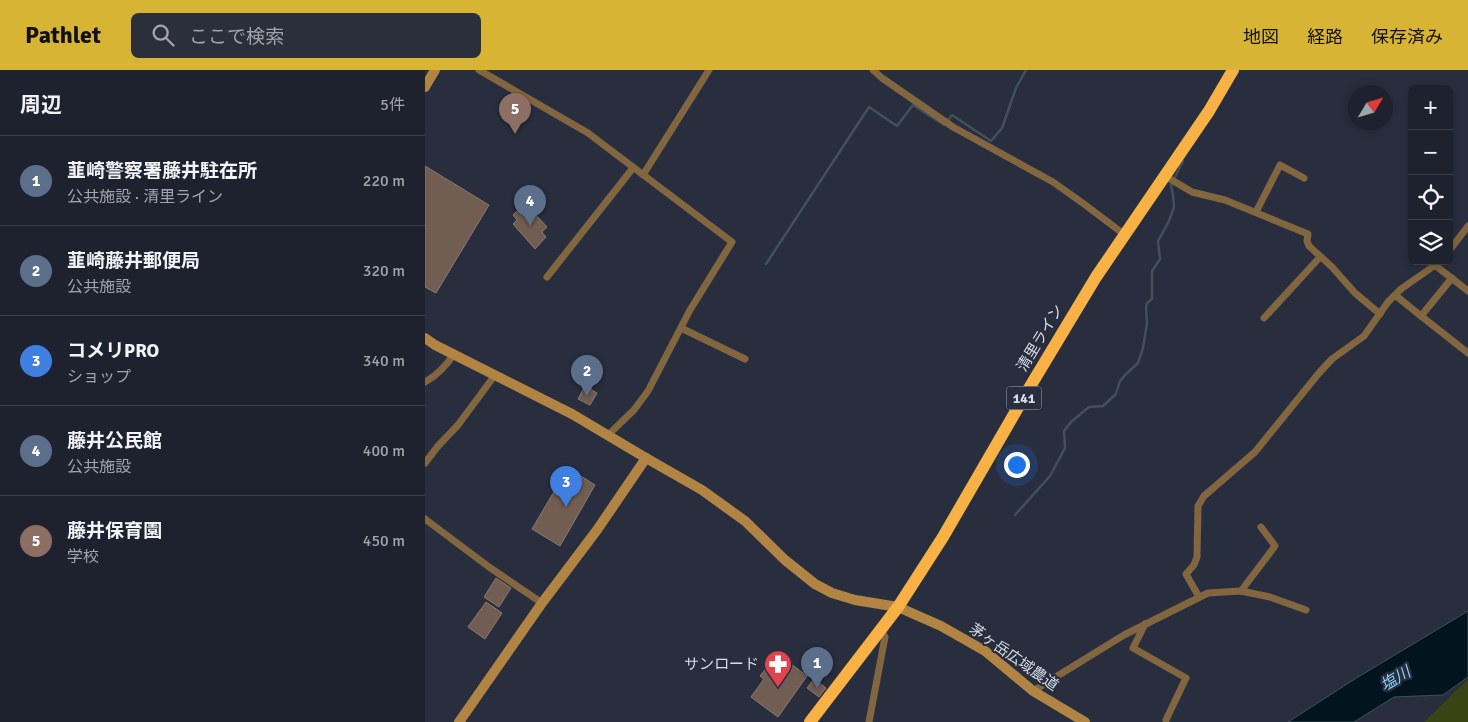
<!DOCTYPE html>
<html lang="ja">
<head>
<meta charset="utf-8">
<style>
  :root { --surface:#1e222e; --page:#2b2f3a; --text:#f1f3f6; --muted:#a1a4aa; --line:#3c3f4a; --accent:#d7b434 }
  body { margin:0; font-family:Signika,"Noto Sans JP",sans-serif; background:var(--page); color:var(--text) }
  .controls { position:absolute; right:15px; top:15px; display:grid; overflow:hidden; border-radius:8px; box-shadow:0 2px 8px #0003 }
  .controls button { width:45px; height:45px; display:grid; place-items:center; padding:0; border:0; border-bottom:1px solid var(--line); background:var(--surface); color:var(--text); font:25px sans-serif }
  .compass { position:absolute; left:923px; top:15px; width:45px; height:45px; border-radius:50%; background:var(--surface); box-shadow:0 2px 8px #0003; rotate:52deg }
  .you { position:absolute; left:591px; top:394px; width:18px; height:18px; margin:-12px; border:4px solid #fff; border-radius:50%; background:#1a73e8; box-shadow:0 0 0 8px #1a73e833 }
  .badge { display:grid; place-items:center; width:32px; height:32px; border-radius:50%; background:var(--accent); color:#fff; font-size:16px; font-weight:700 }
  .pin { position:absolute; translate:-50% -41px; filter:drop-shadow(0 1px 2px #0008) }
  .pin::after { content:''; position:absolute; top:26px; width:18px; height:15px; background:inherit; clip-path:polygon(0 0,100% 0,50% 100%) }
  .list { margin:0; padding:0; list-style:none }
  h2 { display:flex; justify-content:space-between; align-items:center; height:65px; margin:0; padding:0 20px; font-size:21px }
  h2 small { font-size:16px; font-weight:400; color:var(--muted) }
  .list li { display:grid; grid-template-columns:32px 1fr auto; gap:15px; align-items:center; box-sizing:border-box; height:90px; padding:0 20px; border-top:1px solid var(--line) }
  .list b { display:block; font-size:19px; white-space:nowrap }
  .list p { margin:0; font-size:16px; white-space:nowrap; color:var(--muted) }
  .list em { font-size:16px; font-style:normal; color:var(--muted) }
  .icon { flex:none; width:28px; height:28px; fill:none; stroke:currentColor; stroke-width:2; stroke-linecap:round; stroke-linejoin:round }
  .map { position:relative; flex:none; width:1043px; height:652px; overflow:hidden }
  header { display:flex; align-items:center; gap:30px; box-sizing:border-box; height:70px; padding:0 25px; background:var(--accent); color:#111 }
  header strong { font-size:24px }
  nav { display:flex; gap:28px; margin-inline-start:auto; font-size:18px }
  .search { width:350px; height:45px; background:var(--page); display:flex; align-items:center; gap:12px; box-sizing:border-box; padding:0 18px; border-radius:8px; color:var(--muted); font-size:19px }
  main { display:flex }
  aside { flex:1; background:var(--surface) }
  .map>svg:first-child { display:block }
  .green { fill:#394415 }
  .water { fill:#02151f; stroke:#42505a }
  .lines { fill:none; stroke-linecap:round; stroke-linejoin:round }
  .stream { stroke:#42505a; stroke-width:2.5 }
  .building { fill:#715d52; stroke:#8d786d }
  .street { stroke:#82663f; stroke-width:7 }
  .secondary { stroke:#b18444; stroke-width:10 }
  .highway { stroke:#f7b145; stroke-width:12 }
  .labels { text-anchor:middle; stroke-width:4.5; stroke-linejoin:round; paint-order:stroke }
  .shield { fill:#282e3e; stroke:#a2a6b3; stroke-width:1 }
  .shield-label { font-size:14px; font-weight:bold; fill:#d6dae5 }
  .street-label { font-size:15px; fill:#d6dae5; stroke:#282e3e }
  .poi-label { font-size:15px; fill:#d6dae5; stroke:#282e3e; text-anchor:end }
  .water-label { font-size:16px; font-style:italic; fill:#87cff8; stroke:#282e3e }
</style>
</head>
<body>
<header>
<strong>Pathlet</strong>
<div class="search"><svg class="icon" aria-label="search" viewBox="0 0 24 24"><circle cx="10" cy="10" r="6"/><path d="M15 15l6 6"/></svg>ここで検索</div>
<nav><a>地図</a><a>経路</a><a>保存済み</a></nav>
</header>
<main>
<aside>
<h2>周辺<small>5件</small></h2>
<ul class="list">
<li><span class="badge" style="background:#5c6f8a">1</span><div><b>韮崎警察署藤井駐在所</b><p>公共施設 · 清里ライン</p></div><em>220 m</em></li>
<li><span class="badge" style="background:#5c6f8a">2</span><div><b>韮崎藤井郵便局</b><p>公共施設</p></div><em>320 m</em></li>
<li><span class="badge" style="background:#3f7fe0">3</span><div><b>コメリPRO</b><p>ショップ</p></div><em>340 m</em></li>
<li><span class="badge" style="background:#5c6f8a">4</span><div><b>藤井公民館</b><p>公共施設</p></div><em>400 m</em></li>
<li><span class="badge" style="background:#8d6e63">5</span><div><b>藤井保育園</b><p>学校</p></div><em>450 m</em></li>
</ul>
</aside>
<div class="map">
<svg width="1043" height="652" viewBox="0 0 1043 652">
  <rect width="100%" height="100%" fill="#282e3e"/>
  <path class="green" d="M1043 609V652H999Z"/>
  <path class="water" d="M1043 541V607L1018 625 969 627 929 652H863L933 607Z"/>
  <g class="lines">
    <g class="stream">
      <path d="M341 194 444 37 472 56 488 35 519 55 527 45 566 71 577 58 591 18 601 0"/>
      <path d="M590 445 625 406 640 378 639 361 646 352 664 337 678 336 691 324 695 311 700 305 713 293 718 278 722 253 721 238 722 233 727 229V201L735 189 733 171 744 151 749 137 748 125 746 115 758 91"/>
    </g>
  </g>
  <g class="building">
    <path d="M0 96 64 135 11 223 0 217Z"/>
    <path d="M100 133 122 157 117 162 121 167 110 179 88 154 92 150 88 145Z"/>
    <path d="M160 316 172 323 165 335 153 329Z"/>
    <path d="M143 398 170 415 135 476 107 459Z"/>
    <path d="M71 508 86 518 74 537 59 527Z"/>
    <path d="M61 532 77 543 60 569 43 557Z"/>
    <path d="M349 581 382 606 353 647 326 627 339 609 335 606 343 596 340 594Z"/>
    <path d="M389 609 401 618 394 627 382 618Z"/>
  </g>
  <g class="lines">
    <g class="street">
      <path d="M54 0 163 63 307 172 265 240 223 321 209 340 183 365"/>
      <path d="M448 0 457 8 528 57 628 112 659 134 700 165"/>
      <path d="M218 105 284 0"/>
      <path d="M740 106 767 122 800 130 883 164 882 171 884 176 907 197 930 223 955 244"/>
      <path d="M831 142 855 95 879 108"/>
      <path d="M1024 181 1043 156"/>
      <path d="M1011 196 1043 221"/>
      <path d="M122 207 208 98"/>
      <path d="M1027 208 996 246 1043 283"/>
      <path d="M970 225 996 246"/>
      <path d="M839 248 895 187"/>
      <path d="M256 258 320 289"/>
      <path d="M0 312C13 305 21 296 29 284"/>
      <path d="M0 393 13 376 33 355 70 305"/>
      <path d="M0 449 64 497 117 533"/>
      <path d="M816 521 850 476 836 457"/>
      <path d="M774 527 761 504 769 495 772 487 773 436 779 426 830 382 894 303 907 289 939 266 963 232 976 219 1016 191"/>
      <path d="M720 554 708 578 761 608 741 650"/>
      <path d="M608 621 699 565 783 523 816 521 845 527 881 540"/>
      <path d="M444 652 460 567 456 559"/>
    </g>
    <g class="secondary">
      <path d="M0 17 10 0"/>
      <path d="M0 268 10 275 147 344 221 388 277 420 320 451 360 490 390 514 407 523 430 530 473 537 516 556 560 581 608 621 660 652"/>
      <path d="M34 652 117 533 172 460 221 388"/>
    </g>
    <path class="highway" d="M385 652 473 537 518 467 606 315 671 207 784 41 808 0"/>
  </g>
  <defs>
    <g id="pharmacy-pin" transform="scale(1.4375)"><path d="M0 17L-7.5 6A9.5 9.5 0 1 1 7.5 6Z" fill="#e0444e" stroke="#282e3e"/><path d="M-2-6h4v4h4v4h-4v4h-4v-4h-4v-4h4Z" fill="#fff"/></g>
  </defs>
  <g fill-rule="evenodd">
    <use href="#pharmacy-pin" x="353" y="594"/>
  </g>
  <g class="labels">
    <rect class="shield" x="581.5" y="316.5" width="35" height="23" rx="4"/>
    <g class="shield-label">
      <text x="599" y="333">141</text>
    </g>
    <g class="street-label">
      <text transform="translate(615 268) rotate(-59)" y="5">清里ライン</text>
      <text transform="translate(589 587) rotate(35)" y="5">茅ヶ岳広域農道</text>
    </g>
    <g class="poi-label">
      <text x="334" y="599">サンロード</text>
    </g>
    <g class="water-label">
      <text transform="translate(970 608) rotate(-31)" y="6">塩川</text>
    </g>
  </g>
</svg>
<div class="controls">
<button>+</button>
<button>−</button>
<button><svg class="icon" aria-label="locate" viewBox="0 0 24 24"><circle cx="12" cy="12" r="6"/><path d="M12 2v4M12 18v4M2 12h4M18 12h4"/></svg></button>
<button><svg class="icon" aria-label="layers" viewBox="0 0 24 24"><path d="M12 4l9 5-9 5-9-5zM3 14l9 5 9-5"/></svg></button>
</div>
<svg class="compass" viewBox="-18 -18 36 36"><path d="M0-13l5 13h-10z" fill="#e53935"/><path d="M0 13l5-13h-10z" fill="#a1a4aa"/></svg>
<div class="you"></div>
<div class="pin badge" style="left:392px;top:618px;background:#5c6f8a">1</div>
<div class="pin badge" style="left:162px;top:326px;background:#5c6f8a">2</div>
<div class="pin badge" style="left:141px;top:437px;background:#3f7fe0">3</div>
<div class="pin badge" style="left:105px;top:156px;background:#5c6f8a">4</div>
<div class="pin badge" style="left:90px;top:64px;background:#8d6e63">5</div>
</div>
</main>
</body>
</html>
